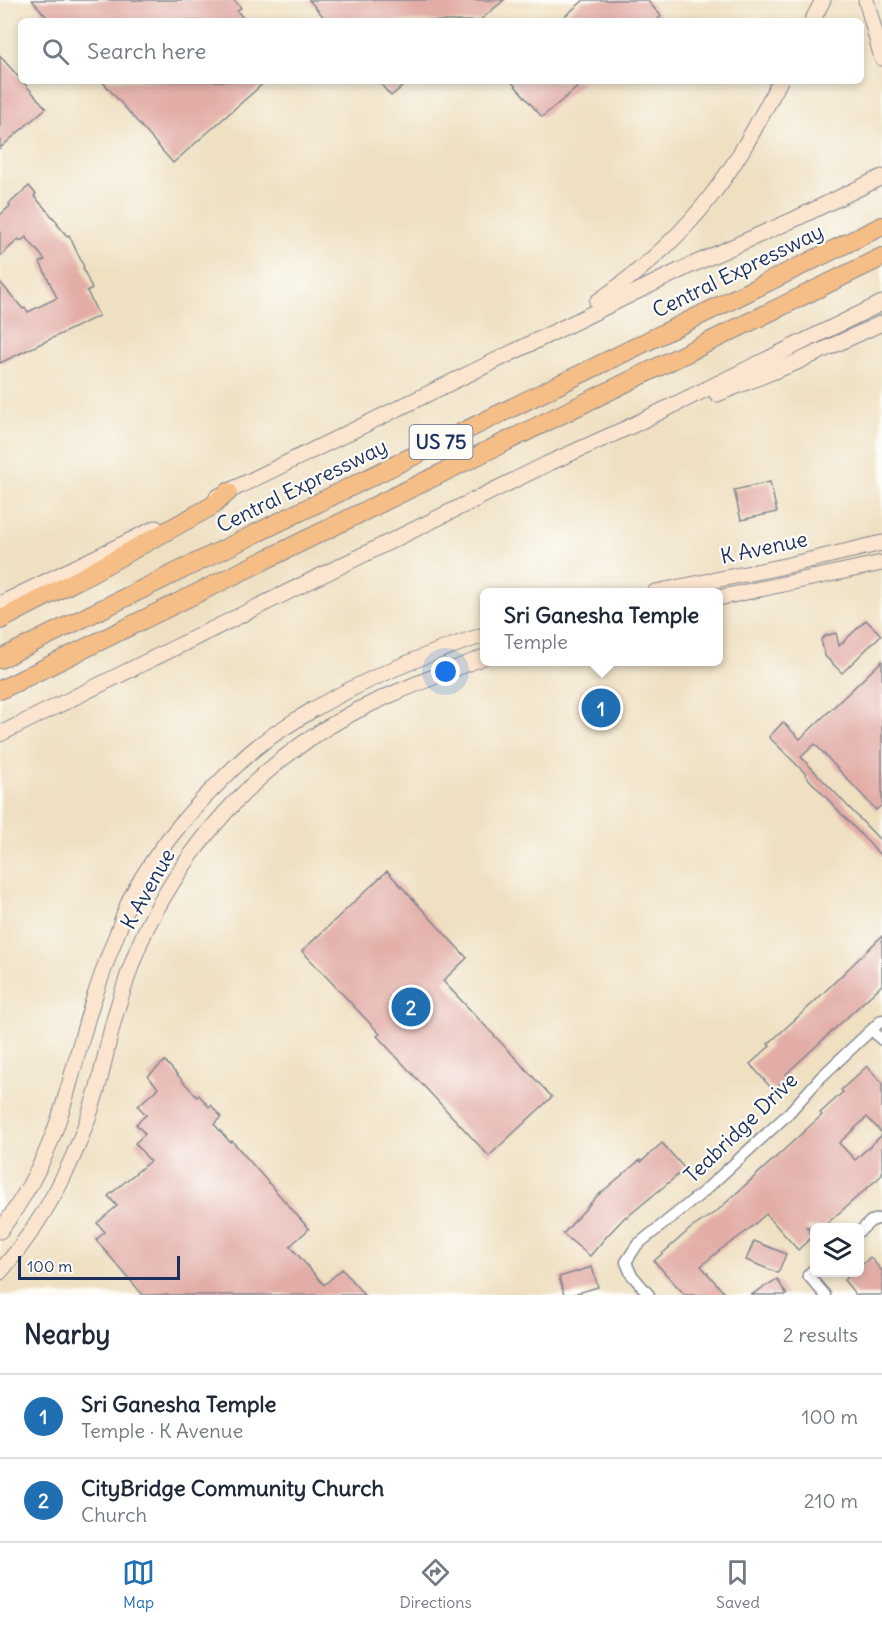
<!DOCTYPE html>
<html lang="en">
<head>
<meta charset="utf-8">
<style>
  :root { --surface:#fff; --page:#f2f2f3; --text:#1f2937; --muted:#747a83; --line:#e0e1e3; --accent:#1f6fb2 }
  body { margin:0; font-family:Delius,sans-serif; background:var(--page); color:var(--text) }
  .controls { position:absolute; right:18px; bottom:18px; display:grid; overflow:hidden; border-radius:9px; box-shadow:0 3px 9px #0003 }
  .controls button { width:54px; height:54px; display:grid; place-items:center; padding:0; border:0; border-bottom:2px solid var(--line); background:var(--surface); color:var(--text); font:30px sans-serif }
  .scale { position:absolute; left:18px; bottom:15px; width:162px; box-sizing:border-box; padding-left:6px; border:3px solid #1b2f5e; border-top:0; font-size:16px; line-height:21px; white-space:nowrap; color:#1b2f5e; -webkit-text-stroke:4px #fdfcf7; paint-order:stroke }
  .you { position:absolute; left:446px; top:672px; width:21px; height:21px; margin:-15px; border:4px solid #fff; border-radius:50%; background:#1a73e8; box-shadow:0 0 0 9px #1a73e833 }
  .badge { display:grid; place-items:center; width:39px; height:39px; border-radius:50%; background:var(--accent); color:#fff; font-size:20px; font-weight:700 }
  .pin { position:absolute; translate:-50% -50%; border:3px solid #fff; box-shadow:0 2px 6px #0006 }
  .popup { position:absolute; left:480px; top:588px; width:243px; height:78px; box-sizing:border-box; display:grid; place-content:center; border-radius:9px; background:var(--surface); filter:drop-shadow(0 2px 4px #0005); font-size:20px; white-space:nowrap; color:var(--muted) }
  .popup b { font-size:22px; color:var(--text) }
  .popup::after { content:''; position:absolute; left:50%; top:100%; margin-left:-12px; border:12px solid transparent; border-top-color:var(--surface) }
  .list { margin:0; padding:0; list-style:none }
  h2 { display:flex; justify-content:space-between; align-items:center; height:78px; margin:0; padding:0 24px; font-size:26px }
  h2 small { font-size:20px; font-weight:400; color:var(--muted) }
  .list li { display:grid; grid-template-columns:39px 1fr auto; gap:18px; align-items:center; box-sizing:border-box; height:84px; padding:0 24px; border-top:2px solid var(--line) }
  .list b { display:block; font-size:22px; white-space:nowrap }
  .list p { margin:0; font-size:20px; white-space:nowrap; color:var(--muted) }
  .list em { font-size:20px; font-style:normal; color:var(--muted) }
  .icon { flex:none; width:33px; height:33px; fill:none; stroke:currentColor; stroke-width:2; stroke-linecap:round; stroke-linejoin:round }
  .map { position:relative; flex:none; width:882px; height:1295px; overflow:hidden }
  .search { position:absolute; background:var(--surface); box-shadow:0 3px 9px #0003; left:18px; right:18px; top:18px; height:66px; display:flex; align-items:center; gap:15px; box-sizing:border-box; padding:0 21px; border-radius:9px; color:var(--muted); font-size:22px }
  .sheet { height:246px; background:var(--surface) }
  nav { display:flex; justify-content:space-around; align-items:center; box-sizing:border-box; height:84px; border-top:2px solid var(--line); background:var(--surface); font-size:16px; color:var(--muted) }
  nav a { display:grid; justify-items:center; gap:3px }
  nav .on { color:var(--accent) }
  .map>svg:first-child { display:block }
  .building { fill:#e3ada7 }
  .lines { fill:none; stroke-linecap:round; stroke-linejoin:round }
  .minor-casing { stroke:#858890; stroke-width:13 }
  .secondary-casing { stroke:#858890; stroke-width:17 }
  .motorway-casing { stroke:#858890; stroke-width:20 }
  .minor { stroke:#fff; stroke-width:10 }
  .secondary { stroke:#fbe5cf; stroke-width:15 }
  .motorway { stroke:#f6be87; stroke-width:18 }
  .labels { text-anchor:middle; stroke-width:4.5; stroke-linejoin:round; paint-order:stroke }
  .shield { fill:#fdfcf7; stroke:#5f6c8c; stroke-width:1.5 }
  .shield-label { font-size:20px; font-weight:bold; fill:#1b2f5e }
  .street-label { font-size:21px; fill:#1b2f5e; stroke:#fdfcf7 }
</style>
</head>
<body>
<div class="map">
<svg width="882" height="1295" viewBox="0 0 882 1295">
  <rect width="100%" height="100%" fill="#fdfcf7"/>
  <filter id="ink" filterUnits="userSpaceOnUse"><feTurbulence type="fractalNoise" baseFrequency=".0167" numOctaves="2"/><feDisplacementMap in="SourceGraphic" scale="12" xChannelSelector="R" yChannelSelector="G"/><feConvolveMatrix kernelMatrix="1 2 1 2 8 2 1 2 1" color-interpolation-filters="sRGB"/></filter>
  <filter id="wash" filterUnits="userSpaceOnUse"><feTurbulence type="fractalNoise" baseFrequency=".008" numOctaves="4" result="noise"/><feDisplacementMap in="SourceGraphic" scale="24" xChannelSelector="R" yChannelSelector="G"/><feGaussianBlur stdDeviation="1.35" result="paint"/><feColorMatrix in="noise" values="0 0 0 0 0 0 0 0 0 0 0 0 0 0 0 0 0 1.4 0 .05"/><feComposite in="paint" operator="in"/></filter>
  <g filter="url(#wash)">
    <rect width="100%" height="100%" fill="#efe0c2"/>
    <g id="blocks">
      <g class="building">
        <path d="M32 0H234L241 8 237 11 246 21H50Z"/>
        <path d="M309 0H504L479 21H327Z"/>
        <path d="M584 0H647L661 16 656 21H559Z"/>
        <path d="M0 56 46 108 0 148Z"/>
        <path d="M102 81H266L173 163Z"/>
        <path d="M378 81H409L391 96Z"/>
        <path d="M511 81H585L542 117Z"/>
        <path d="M29 186 36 194 34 196 58 223 57 224 67 236 69 235 84 267 83 268 92 289 87 291 99 316 0 363V282L23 309 25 308 28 312 57 298 40 262 45 260 26 237 21 241 19 239 0 256V215L10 206 9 204Z"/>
        <path d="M770 482 777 512 741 520 734 490Z"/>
        <path d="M866 620 881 635 842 673 825 656 821 640 825 636 836 633 839 646Z"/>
        <path d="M882 661V805L876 810 815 744 801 757 882 842V857L805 775 806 774 769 737 783 722 800 739Z"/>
        <path d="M387 871 467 958 443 981 552 1097 489 1156 377 1036 380 1034 302 951Z"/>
        <path d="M882 936V985L786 1074 788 1076 773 1090 750 1064 770 1046 768 1044 812 1004Z"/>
        <path d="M165 1061 197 1097 199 1095 209 1107 211 1105 221 1117 214 1124 230 1142 232 1141 309 1229 290 1246 324 1285 342 1269 364 1295H143L96 1240 105 1232 97 1223 117 1206 108 1196 150 1161 135 1143 145 1134 136 1124 146 1115 138 1106 158 1088 148 1076Z"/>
        <path d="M867 1066 882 1083V1133L867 1117 839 1143 855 1160 882 1135V1175L823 1227H806L813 1236 798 1250 766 1214 747 1231 720 1250 701 1266 726 1295H685L654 1261 690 1229 717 1211 822 1115 820 1113 843 1092 841 1090Z"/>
        <path d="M662 1143 685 1169 627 1217 626 1216 607 1236 590 1256 563 1234 596 1197 640 1160 641 1162Z"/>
        <path d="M754 1241 786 1254 778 1273 746 1260Z"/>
        <path d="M870 1257 882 1271V1295H856L844 1280 853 1272H860V1267Z"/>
        <path d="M592 1267 598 1287 571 1295H564L559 1277Z"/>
        <path d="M777 1279 787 1295H751Z"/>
      </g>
    </g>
  </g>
  <g filter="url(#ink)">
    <use href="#blocks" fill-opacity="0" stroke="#858890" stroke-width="1.5"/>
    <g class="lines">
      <g class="minor-casing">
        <g id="minor">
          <path d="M872 1030 882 1040"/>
          <path d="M860 1231 871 1221 882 1218"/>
          <path d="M814 1269 808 1275 825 1295"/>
          <path d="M649 1295 631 1274 626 1262 637 1245 702 1193 787 1115 821 1077 882 1020"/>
        </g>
      </g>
      <g class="secondary-casing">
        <g id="secondary">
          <path d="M866 0 882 58"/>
          <path d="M812 21 823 0"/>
          <path d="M597 302C641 271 682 236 714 192 740 158 760 119 780 81"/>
          <path d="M717 394 797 362 882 323"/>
          <path d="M217 497 687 267 795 219 882 177"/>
          <path d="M655 592 780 567 882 543"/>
          <path d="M718 598 882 563"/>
          <path d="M0 604 156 528"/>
          <path d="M0 734 547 464 629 427 882 303"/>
          <path d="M0 1231C23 1200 43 1164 56 1127 71 1086 79 1043 93 1001 101 977 109 953 119 929 122 919 126 908 130 899 149 862 174 830 202 800 220 782 237 763 257 747 275 732 295 721 314 709 368 678 425 654 484 635"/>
          <path d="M0 1272C45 1220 78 1157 97 1090 105 1062 109 1034 118 1006 128 975 138 942 154 914 199 831 264 761 347 716 391 692 438 676 484 657"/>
        </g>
      </g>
      <g class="motorway-casing">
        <g id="motorway">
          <path d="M0 620 87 575 212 506 228 492"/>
          <path d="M0 659 882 226"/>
          <path d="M0 690 882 257"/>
        </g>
      </g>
      <use href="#minor" class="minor"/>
      <use href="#secondary" class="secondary"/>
      <use href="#motorway" class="motorway"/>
    </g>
  </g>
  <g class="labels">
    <rect class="shield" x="409.5" y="425" width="63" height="34" rx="4.5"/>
    <g class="shield-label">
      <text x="441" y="449">US 75</text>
    </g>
    <g class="street-label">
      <text transform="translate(738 271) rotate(-26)" y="7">Central Expressway</text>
      <text transform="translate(302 486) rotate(-26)" y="7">Central Expressway</text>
      <text transform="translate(764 548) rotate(-12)" y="7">K Avenue</text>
      <text transform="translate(148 889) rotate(-61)" y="7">K Avenue</text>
      <text transform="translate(741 1128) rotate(-44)" y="7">Teabridge Drive</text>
    </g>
  </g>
</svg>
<div class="controls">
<button><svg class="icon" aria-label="layers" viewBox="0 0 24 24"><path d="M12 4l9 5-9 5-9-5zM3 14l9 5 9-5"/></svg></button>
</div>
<div class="scale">100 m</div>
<div class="you"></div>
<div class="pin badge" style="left:601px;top:708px">1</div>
<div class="popup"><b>Sri Ganesha Temple</b>Temple</div>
<div class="pin badge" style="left:411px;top:1007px">2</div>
<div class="search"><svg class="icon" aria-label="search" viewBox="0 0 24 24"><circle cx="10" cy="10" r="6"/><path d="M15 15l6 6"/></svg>Search here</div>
</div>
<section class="sheet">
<h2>Nearby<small>2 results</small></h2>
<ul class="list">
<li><span class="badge">1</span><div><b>Sri Ganesha Temple</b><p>Temple · K Avenue</p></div><em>100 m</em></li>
<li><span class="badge">2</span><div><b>CityBridge Community Church</b><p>Church</p></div><em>210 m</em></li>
</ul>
</section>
<nav>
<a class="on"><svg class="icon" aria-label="map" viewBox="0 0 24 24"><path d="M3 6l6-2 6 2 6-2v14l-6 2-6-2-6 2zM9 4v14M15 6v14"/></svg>Map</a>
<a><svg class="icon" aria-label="directions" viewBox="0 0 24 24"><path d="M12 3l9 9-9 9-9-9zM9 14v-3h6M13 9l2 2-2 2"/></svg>Directions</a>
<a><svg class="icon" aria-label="saved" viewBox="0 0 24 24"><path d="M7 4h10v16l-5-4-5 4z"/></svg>Saved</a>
</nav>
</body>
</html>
